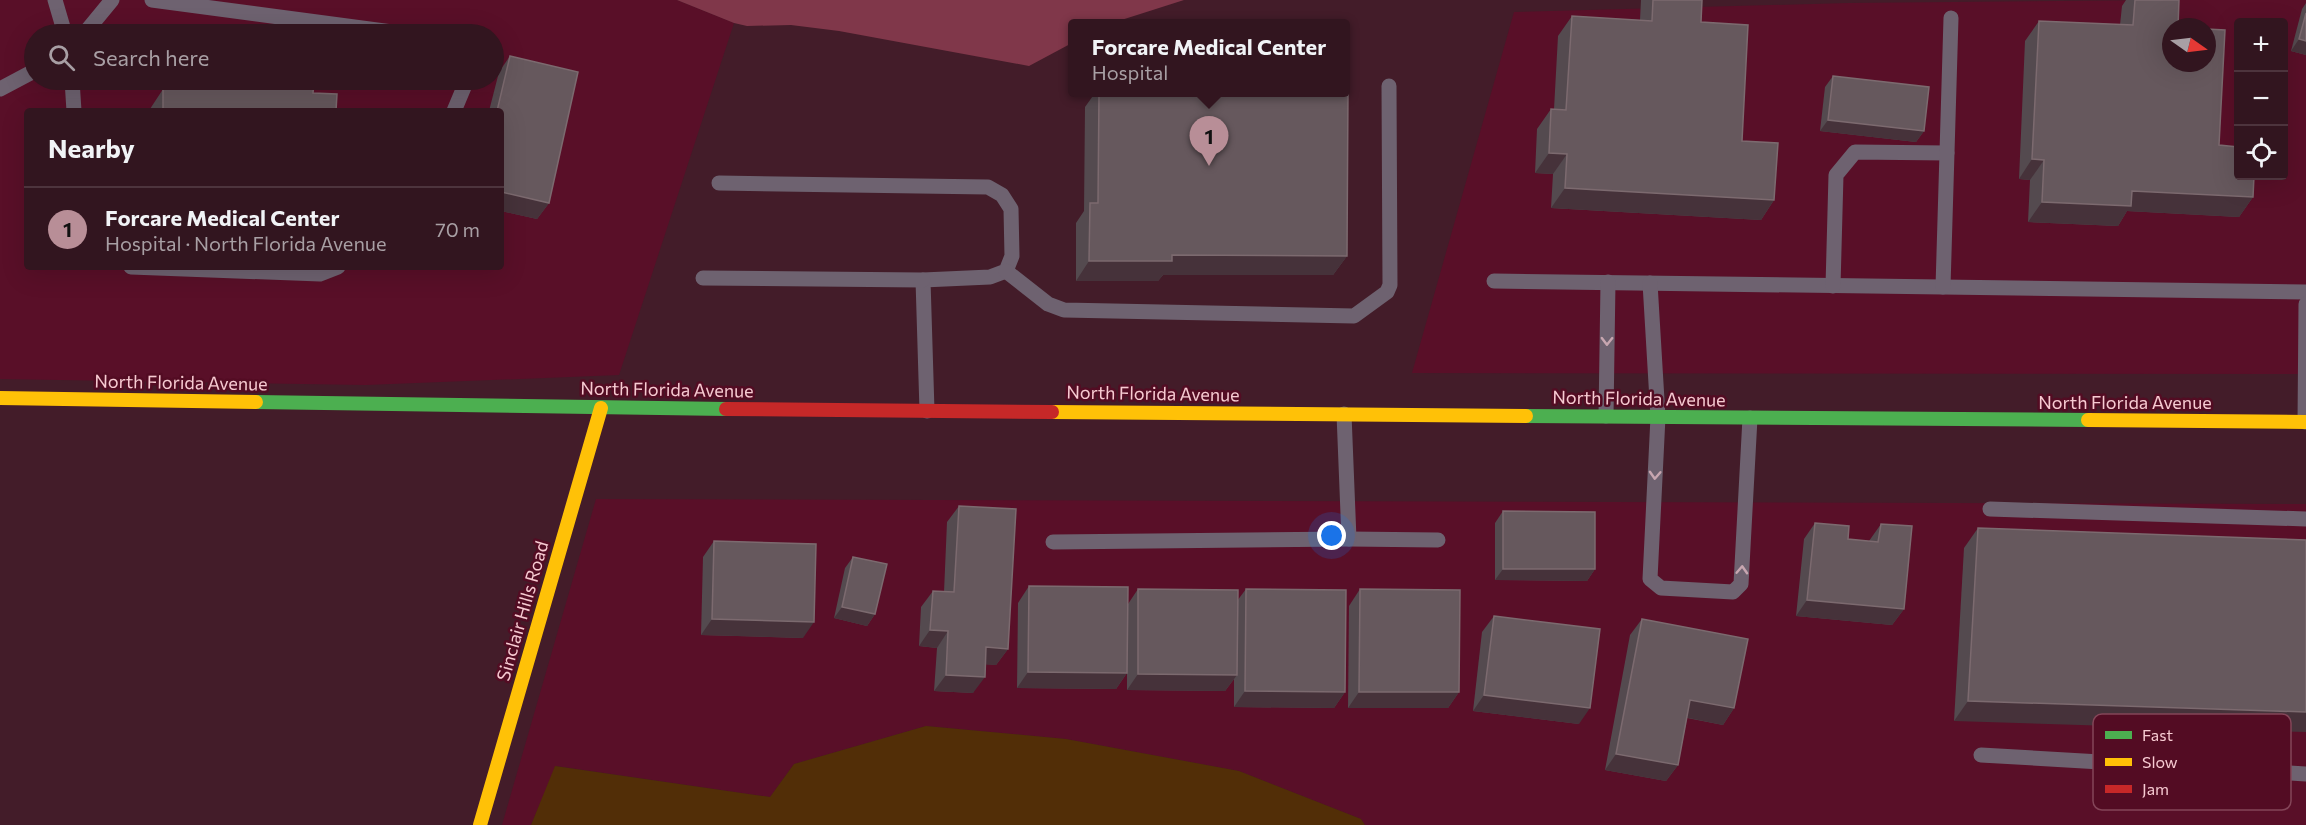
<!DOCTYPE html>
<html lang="en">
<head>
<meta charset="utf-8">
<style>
  :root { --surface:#32151f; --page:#3a1e28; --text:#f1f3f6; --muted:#a89fa4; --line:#4d343d; --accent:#b88e97 }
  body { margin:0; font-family:Commissioner,sans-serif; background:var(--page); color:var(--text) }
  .controls { position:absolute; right:18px; top:18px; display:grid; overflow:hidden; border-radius:6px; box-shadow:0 6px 24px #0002 }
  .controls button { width:54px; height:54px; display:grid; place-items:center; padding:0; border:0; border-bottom:2px solid var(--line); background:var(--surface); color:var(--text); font:30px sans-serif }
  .compass { position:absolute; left:2162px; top:18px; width:54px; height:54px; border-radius:50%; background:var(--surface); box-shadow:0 6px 24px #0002; rotate:104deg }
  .you { position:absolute; left:1332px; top:536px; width:21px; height:21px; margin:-15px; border:4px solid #fff; border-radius:50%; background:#1a73e8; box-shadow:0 0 0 9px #1a73e833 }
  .badge { display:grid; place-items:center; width:39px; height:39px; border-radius:50%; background:var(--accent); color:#111; font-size:20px; font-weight:700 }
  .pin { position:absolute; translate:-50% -50px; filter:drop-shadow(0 2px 3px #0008) }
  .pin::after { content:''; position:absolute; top:32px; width:21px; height:18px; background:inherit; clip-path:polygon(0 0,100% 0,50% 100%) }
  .popup { position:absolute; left:1068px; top:19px; width:282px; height:78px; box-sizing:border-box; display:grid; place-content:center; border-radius:6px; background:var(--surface); filter:drop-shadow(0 2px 4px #0005); font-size:20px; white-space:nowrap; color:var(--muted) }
  .popup b { font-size:22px; color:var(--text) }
  .popup::after { content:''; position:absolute; left:50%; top:100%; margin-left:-12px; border:12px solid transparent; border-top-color:var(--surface) }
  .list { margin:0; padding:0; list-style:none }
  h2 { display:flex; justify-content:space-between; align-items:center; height:78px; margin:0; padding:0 24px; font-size:26px }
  h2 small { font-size:20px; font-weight:400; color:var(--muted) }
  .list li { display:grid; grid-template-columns:39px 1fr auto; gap:18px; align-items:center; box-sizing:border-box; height:84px; padding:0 24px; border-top:2px solid var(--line) }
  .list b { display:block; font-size:22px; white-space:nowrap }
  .list p { margin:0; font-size:20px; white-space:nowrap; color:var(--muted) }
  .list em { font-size:20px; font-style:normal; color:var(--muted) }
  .icon { flex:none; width:33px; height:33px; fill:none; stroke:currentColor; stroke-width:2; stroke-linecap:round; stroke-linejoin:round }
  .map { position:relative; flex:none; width:2306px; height:825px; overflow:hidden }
  .search { position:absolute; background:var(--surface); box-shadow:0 6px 24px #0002; left:24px; top:24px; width:480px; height:66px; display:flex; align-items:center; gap:15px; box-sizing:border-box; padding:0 21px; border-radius:33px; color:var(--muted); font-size:22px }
  .panel { position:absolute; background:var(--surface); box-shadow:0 6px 24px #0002; left:24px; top:108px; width:480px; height:162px; border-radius:6px }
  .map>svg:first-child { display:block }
  .built { fill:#590f28; fill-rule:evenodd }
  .green { fill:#522e07 }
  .water { fill:#80374a }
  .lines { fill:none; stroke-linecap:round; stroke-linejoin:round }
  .lane { stroke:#6e6270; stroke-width:15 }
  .fast { stroke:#4caf50; stroke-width:14 }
  .slow { stroke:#ffc107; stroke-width:14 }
  .jam { stroke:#c62828; stroke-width:14 }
  .wall { fill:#544a4f }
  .shaded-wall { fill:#46323a }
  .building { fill:#66585d; stroke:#7c6a6f; stroke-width:1.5 }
  .oneway { stroke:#c7a6b0 }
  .labels { text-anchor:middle; stroke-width:5; stroke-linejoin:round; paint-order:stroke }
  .street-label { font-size:18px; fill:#f7cbd2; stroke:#530c23 }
  .key { fill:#530c23; stroke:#844558; stroke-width:1.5 }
  .key-label { font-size:16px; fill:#f7cbd2 }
</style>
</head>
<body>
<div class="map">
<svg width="2306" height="825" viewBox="0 0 2306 825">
  <rect width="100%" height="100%" fill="#431c29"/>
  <g class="built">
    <path d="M0 0H677L734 23 619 375 366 385 0 379ZM34 34H494V80H34ZM27 111H501V267H27Z"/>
    <path d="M2173 0H2306V374L1412 373 1514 12 1849 3ZM2238 22H2284V176H2238ZM2171 27H2207V63H2171Z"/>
    <path d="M596 499 2306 504V825H1365L1361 819 1239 771 1066 739 926 726 794 764 770 797 556 766 531 825H502Z"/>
  </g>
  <path class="green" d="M926 726 1066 739 1239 771 1361 819 1365 825H531L555 766 770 797 794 764Z"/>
  <path class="water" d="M677 0H1184L1112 23 1072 24V43L1029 66 839 31 791 25 747 26 734 23Z"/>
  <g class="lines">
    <g class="lane">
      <path d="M55 0 65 34"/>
      <path d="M152 0 407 34"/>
      <path d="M84 34 112 0"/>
      <path d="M72 80 74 111"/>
      <path d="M0 89 34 71"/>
      <path d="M454 111 467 80"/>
      <path d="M719 183 988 187 1002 195 1011 209 1012 256 1006 271 990 277 923 280 927 411"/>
      <path d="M131 267 320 274 338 267"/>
      <path d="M1006 271 1048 304 1064 310 1354 316 1387 292 1390 285 1389 86"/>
      <path d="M703 278 923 280"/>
      <path d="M1494 281 2306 292"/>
      <path d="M1650 283 1658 417 1650 579 1661 588 1733 592 1741 584 1750 418"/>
      <path d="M1833 286 1836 175 1855 152 1947 153"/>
      <path d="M1943 287 1951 18"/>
      <path d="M1606 416 1608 282"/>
      <path d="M2305 422 2306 304"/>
      <path d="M1990 509 2306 519"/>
      <path d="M1349 539 1438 540"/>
      <path d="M1053 542 1349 539 1344 414"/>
      <path d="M1981 755 2306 774"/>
    </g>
    <g class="fast">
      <path d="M256 402 726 409"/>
      <path d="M1526 416 2088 420"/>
    </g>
    <g class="slow">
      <path d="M0 398 256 402"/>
      <path d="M1052 412 1526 416"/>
      <path d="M2088 420 2306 422"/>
      <path d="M480 825 601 408"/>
    </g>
    <path class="jam" d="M726 409 1052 412"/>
  </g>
  <g class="wall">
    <path d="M1641 0H1702L1701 22 1742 141 1774 200 1761 220 1551 208 1553 174 1535 173 1537 129 1551 109H1554L1558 36 1572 16 1640 20Z"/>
    <path d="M2126 0H2179L2178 27 2219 145 2253 197 2239 217 2127 211 2118 226 2028 222 2030 180 2019 179 2025 41 2039 21 2120 25 2122 6Z"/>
    <path d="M2306 3V55L2291 51 2302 9Z"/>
    <path d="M510 56 549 203 537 219 501 211V111H489L499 72Z"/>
    <path d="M1833 76 1924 131 1916 142 1820 131 1825 87Z"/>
    <path d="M169 80H314L313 93 336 111H149L150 109Z"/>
    <path d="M1095 93H1346L1347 256 1333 275H1163L1158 281H1076V223L1084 211 1085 107Z"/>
    <path d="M959 506 1008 649 996 665 985 664 973 693 934 691 937 648 919 646 921 607 933 591 944 592 947 522Z"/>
    <path d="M1503 511 1595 569 1587 581 1495 580V523Z"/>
    <path d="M1815 523 1848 539 1869 541 1881 524 1904 609 1892 625 1796 616 1804 539Z"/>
    <path d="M1978 528 2306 540 1954 721 1964 548Z"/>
    <path d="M714 541 803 638 701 635 703 557Z"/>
    <path d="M853 557 875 614 867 626 834 618 845 568Z"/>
    <path d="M1029 586 1128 604 1138 589 1237 601 1246 589 1345 692 1334 708 1234 707V679L1225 691 1127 690V673L1116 689 1017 688 1018 603Z"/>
    <path d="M1360 589 1459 692 1448 708H1348L1349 606Z"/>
    <path d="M1494 616 1579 724 1473 711 1482 632Z"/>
    <path d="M1642 619 1734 708 1723 725 1687 718 1678 765 1666 781 1605 770 1630 635Z"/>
  </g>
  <g class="shaded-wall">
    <path d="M2299 39 2306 41V55L2291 51Z"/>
    <path d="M1828 120 1924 131 1916 142 1820 131Z"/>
    <path d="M1549 153 1567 154 1553 174 1535 173Z"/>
    <path d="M2032 159 2044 160 2030 180 2019 179Z"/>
    <path d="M1565 188 1774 200 1761 220 1551 208Z"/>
    <path d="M2132 191 2253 197 2239 217 2127 211 2118 226 2028 222 2042 202Z"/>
    <path d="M501 192 549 203 537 219 501 211Z"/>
    <path d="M1172 255 1347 256 1333 275H1163L1158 281H1076L1089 261Z"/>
    <path d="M1503 569H1595L1587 581 1495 580Z"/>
    <path d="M1807 600 1904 609 1892 625 1796 616Z"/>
    <path d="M842 607 875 614 867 626 834 618Z"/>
    <path d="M712 619 814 622 803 638 701 635Z"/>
    <path d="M930 630 948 631 937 648 919 646Z"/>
    <path d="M986 647 1008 649 996 665 975 664Z"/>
    <path d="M1028 672 1127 673 1116 689 1017 688Z"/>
    <path d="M1138 674 1237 675 1225 691 1127 690Z"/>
    <path d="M946 675 985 677 973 693 934 691Z"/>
    <path d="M1245 691 1345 692 1334 708 1234 707Z"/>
    <path d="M1359 692H1459L1448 708H1348Z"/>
    <path d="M1484 695 1590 708 1579 724 1473 711Z"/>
    <path d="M1690 700 1734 708 1723 725 1679 716Z"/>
    <path d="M1968 701 2306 712V732L1954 721Z"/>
    <path d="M1616 754 1678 765 1666 781 1605 770Z"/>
  </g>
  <g class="building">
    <path d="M1653 0H1702L1701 22 1748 25 1742 141 1778 143 1774 200 1565 188 1567 154 1549 153 1551 109 1566 110 1572 16 1652 21Z"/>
    <path d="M2135 0H2179L2178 27H2171V63H2207V29L2225 30 2219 145 2238 147V176H2254L2253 197 2132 191 2131 206 2042 202 2044 160 2032 159 2039 21 2133 25Z"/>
    <path d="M2306 13V41L2299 39Z"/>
    <path d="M510 56 578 72 549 203 501 192V111H497Z"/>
    <path d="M1833 76 1929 87 1924 131 1828 120Z"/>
    <path d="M176 80H314L313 93 337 94 336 111H163V89H176Z"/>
    <path d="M1346 89H1348L1347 256 1172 255V261H1089L1090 203H1098L1099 93H1346Z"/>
    <path d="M959 506 1016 509 1008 649 986 647 985 677 946 675 948 631 930 630 933 591 954 592Z"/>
    <path d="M1503 511 1595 512V569H1503Z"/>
    <path d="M1815 523 1849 526 1848 539 1878 542 1881 524 1912 526 1904 609 1807 600Z"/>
    <path d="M1978 528 2306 540V712L1968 701Z"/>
    <path d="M714 541 816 544 814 622 712 619Z"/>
    <path d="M853 557 887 564 875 614 842 607Z"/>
    <path d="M1029 586 1128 587 1127 673 1028 672Z"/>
    <path d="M1138 589 1238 590 1237 675 1138 674Z"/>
    <path d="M1246 589 1346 590 1345 692 1245 691Z"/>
    <path d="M1360 589 1460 590 1459 692H1359Z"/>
    <path d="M1494 616 1600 629 1590 708 1484 695Z"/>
    <path d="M1642 619 1748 639 1734 708 1690 700 1678 765 1616 754Z"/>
  </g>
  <defs><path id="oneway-chevron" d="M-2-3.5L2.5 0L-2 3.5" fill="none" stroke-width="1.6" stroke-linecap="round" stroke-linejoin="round" transform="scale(1.5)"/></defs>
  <g class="oneway">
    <use href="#oneway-chevron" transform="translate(1607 341) rotate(91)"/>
    <use href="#oneway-chevron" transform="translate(1655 475) rotate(93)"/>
    <use href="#oneway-chevron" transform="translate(1742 570) rotate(-87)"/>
  </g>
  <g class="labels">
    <g class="street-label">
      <text transform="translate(181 383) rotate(1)" y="6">North Florida Avenue</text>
      <text transform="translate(667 390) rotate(1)" y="6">North Florida Avenue</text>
      <text transform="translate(1153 394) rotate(1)" y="6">North Florida Avenue</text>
      <text transform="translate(1639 399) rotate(1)" y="6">North Florida Avenue</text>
      <text x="2125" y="409">North Florida Avenue</text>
      <text transform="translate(523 611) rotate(-74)" y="6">Sinclair Hills Road</text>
    </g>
  </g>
  <rect x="2093" y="714" width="198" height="96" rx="9" class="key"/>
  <rect x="2105" y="731" width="27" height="8" fill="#4caf50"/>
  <rect x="2105" y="758" width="27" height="8" fill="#ffc107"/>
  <rect x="2105" y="785" width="27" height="8" fill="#c62828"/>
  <g class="key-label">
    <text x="2142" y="741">Fast</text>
    <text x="2142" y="768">Slow</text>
    <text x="2142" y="795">Jam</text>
  </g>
</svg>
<div class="controls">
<button>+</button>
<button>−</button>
<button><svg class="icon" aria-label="locate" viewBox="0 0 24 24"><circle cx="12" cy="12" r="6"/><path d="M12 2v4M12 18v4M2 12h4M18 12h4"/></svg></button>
</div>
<svg class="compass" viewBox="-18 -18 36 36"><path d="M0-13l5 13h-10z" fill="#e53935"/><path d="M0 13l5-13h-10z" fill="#a89fa4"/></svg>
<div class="you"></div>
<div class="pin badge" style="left:1209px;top:166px">1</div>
<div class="popup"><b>Forcare Medical Center</b>Hospital</div>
<div class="search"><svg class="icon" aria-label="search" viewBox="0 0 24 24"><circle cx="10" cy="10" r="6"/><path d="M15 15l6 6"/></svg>Search here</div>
<section class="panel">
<h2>Nearby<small></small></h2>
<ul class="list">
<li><span class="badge">1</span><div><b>Forcare Medical Center</b><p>Hospital · North Florida Avenue</p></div><em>70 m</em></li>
</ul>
</section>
</div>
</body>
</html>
